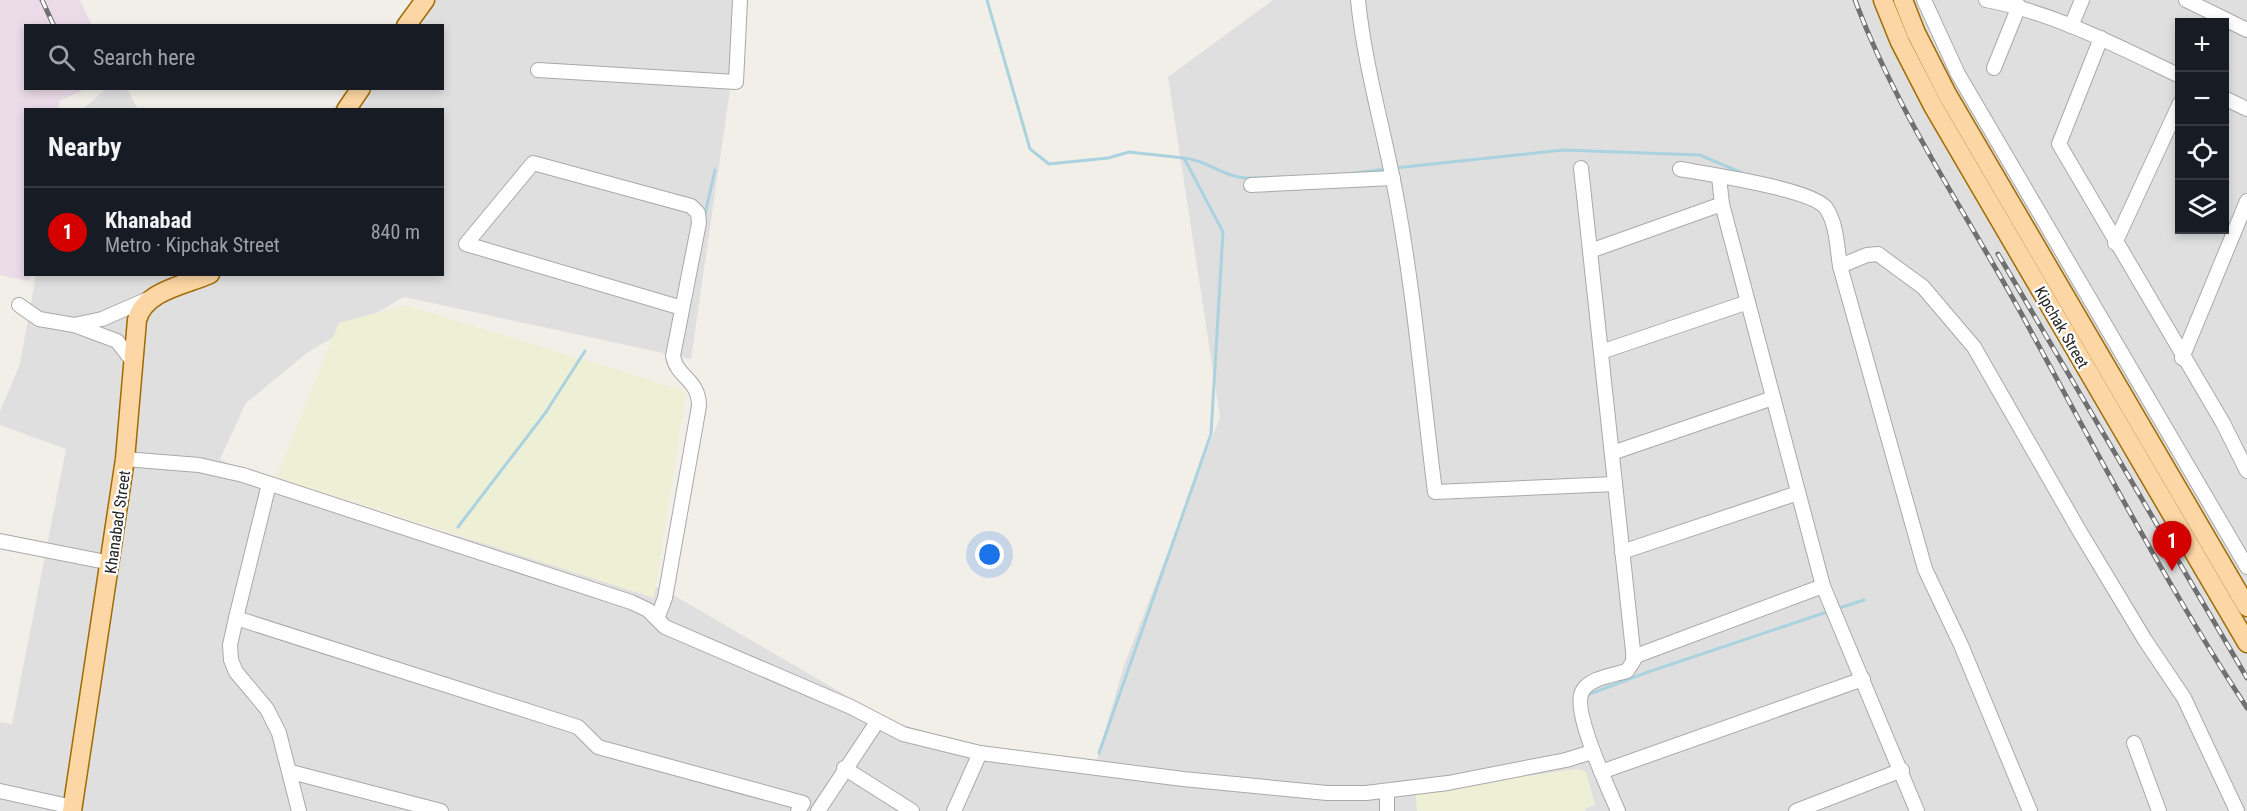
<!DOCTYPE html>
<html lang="en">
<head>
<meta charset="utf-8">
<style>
  :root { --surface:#171b24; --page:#20242c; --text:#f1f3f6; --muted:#9ea1a6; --line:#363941; --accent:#d40000 }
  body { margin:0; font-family:"Roboto Condensed",sans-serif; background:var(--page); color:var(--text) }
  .controls { position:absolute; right:18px; top:18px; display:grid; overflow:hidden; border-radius:0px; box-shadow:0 3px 9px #0003 }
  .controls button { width:54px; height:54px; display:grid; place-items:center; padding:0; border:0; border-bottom:2px solid var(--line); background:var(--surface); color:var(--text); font:30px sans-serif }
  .you { position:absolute; left:990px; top:555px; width:21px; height:21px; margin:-15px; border:4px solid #fff; border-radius:50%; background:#1a73e8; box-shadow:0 0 0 9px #1a73e833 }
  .badge { display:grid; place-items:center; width:39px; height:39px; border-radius:50%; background:var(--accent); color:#fff; font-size:20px; font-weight:700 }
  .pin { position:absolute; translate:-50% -50px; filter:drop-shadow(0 2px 3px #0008) }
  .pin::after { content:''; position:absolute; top:32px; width:21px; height:18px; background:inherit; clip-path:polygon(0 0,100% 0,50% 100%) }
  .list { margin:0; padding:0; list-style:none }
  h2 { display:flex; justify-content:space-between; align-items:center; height:78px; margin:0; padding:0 24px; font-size:26px }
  h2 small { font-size:20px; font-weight:400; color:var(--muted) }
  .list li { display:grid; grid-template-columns:39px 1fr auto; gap:18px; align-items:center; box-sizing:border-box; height:90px; padding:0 24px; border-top:2px solid var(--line) }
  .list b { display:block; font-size:22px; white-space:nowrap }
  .list p { margin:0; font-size:20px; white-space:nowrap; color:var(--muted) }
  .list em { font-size:20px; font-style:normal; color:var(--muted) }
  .icon { flex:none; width:33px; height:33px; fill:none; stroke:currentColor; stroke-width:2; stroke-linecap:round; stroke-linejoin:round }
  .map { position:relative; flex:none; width:2247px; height:811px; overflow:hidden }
  .search { position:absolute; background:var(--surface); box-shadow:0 3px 9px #0003; left:24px; top:24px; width:420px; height:66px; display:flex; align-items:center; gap:15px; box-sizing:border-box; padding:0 21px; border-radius:0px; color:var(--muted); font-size:22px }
  .panel { position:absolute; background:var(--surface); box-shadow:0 3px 9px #0003; left:24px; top:108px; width:420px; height:168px; border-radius:0px }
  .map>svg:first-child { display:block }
  .residential { fill:#e0dfdf; fill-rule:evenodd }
  .industrial { fill:#ebdbe8 }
  .farmland { fill:#eef0d5 }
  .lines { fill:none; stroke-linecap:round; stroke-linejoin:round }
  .stream { stroke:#aad3df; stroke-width:3 }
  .minor-casing { stroke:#a9a9a9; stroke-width:16 }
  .major-casing { stroke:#a06b00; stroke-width:21 }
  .minor { stroke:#fff; stroke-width:14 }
  .major { stroke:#fcd6a4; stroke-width:18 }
  .rail-casing { stroke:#707070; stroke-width:5 }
  .rail { stroke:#fff; stroke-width:3; stroke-dasharray:9; stroke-linecap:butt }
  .labels { text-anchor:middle; stroke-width:4.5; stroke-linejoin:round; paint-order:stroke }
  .street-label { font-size:16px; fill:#222; stroke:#fff }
</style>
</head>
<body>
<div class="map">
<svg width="2247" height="811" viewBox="0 0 2247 811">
  <rect width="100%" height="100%" fill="#f2efe9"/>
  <g class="residential">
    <path d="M416 0H743L691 359 404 297 308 352 246 403 220 459 275 489 663 589 890 721 986 749 1096 763 1123 668 1220 417 1168 77 1273 0H2247V811H1585L1584 809 1595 805 1416 793 1417 811H0V722L12 724 66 449 0 425V411L20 364 36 275 442 274V110L333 109 349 89 442 88V26L397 25ZM2180 22H2224V230H2180Z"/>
    <path d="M106 89H127L138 109H83Z"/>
  </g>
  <path class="industrial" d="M0 0H80L92 25 26 26V88L85 89 60 101 58 109 26 110V274L30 275 28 281 0 275Z"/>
  <g class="farmland">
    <path d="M406 305 686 391 654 598 276 477 339 323Z"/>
    <path d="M1576 769 1586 772 1595 804 1584 809 1585 811H1417L1416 792Z"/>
  </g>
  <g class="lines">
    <g class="stream">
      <path d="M987 0 1030 149 1049 164 1108 158 1129 152 1184 158 1223 232 1211 434 1099 753"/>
      <path d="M1184 158C1202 160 1212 168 1228 174 1245 181 1266 177 1284 177"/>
      <path d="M1395 168 1563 150 1700 155 1742 173"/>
      <path d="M1347 174 1386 169"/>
      <path d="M704 219 715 170"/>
      <path d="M458 527 546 412 585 351"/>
      <path d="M1836 609 1864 600"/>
      <path d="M1587 695 1648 672 1830 611"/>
    </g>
    <g class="minor-casing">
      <g id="minor">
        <path d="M1358 0C1365 70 1386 137 1398 206 1415 301 1423 397 1435 492L1615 484"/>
        <path d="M1924 0 1958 74 2247 567"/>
        <path d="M1986 0C2055 13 2117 46 2180 76"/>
        <path d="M2186 0 2247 30"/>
        <path d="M2071 26 2082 0"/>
        <path d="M2101 38 2059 144 2223 423 2247 471"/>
        <path d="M1994 68 2019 6"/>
        <path d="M538 70 736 82 740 0"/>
        <path d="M2224 98 2247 109"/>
        <path d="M1581 168 1590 251"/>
        <path d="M1680 169C1708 174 1812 189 1826 208 1837 224 1837 248 1840 266L1925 569 1961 645 2030 811"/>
        <path d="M1719 177 1722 204 1823 586 1917 811"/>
        <path d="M1251 185 1393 178"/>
        <path d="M2115 243 2180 103"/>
        <path d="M1840 266 1867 255 1878 254 1923 287 1974 347 2080 532 2145 640 2184 698 2237 811"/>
        <path d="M19 305 39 319 74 325"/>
        <path d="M1601 352 1748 302"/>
        <path d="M2182 358 2247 201"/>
        <path d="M134 363 117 341 74 325 102 319 148 299"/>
        <path d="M1612 453 1773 398"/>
        <path d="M125 459 199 465 243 475 631 602 648 610 665 627 851 707 903 734 980 753 1183 779 1327 793H1366L1448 783 1566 760 1592 752"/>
        <path d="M269 484 236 618 230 645 231 660 236 672 267 709 279 733 299 811"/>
        <path d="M0 541 111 563"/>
        <path d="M1622 552 1798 493"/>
        <path d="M236 618 578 727 598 747 803 803 798 811"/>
        <path d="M657 619 665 598 699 406C699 379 677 378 673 356L699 223 698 213 691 206 533 163 466 244 682 308"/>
        <path d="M1633 657 1823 586"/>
        <path d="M2134 743 2159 811"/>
        <path d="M844 768 912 811"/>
        <path d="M291 772 441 811"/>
        <path d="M1601 772 1863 679"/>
        <path d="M0 791 73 807"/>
        <path d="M1387 791V811"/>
        <path d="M818 811 877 722"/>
        <path d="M954 811 980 753"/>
        <path d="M1618 811C1609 790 1572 711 1582 692 1588 678 1614 675 1627 671L1634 660 1590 251 1722 204"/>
        <path d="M1796 811 1902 770"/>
      </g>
    </g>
    <g class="major-casing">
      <g id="major">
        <path d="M1883 0 1900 42 1933 106 2247 643"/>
        <path d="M1903 0 1916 33 1947 94 2247 607"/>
        <path d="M406 26 425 0"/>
        <path d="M346 110 361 88"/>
        <path d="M72 811 125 459 137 320C145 290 186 285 210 274"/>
      </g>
    </g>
    <use href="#minor" class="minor"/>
    <use href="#major" class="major"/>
    <g class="rail-casing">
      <g id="rail">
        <path d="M42 0 54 26"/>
        <path d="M1855 0C1896 110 1964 210 2021 313 2094 447 2164 581 2247 708"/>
        <path d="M1998 254 2247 678"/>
      </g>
    </g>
    <use href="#rail" class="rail"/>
  </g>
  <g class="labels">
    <g class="street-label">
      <text transform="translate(2062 327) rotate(60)" y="6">Kipchak Street</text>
      <text transform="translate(117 522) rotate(-82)" y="6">Khanabad Street</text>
    </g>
  </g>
</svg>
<div class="controls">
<button>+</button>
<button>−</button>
<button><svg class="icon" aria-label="locate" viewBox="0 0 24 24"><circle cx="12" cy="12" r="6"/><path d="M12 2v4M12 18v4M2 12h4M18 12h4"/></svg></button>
<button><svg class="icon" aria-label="layers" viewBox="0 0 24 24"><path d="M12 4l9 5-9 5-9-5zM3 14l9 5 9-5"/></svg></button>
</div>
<div class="you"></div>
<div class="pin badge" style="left:2172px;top:571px">1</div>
<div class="search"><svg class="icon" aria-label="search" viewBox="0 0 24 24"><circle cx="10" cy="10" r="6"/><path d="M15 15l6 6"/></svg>Search here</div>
<section class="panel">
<h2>Nearby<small></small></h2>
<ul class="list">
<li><span class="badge">1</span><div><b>Khanabad</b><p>Metro · Kipchak Street</p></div><em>840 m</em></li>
</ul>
</section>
</div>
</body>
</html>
